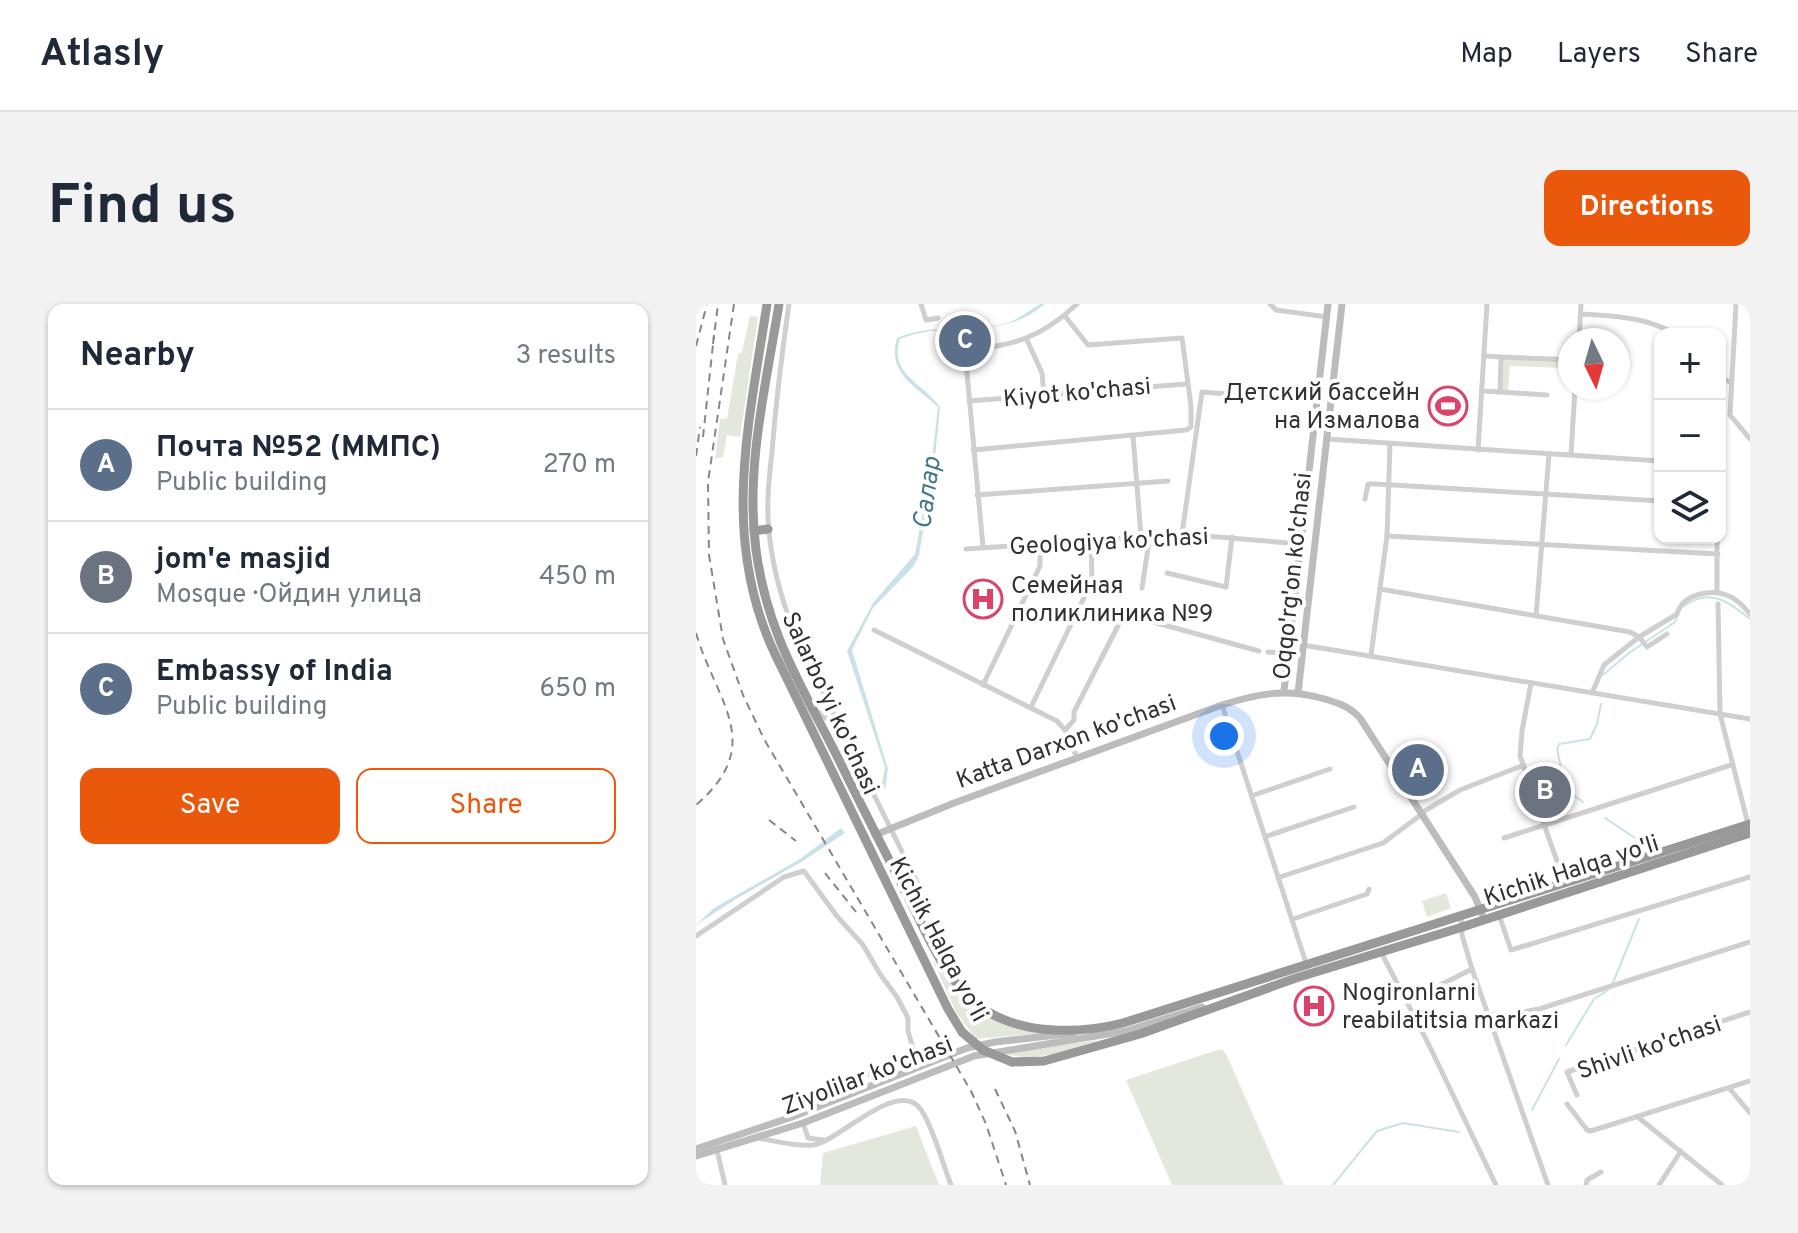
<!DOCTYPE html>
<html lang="en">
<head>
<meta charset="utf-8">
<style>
  :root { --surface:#fff; --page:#f2f2f3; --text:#1f2937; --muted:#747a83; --line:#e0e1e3; --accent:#ea580c }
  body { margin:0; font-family:Overpass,sans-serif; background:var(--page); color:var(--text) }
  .controls { position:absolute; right:24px; top:24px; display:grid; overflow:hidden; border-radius:16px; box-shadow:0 2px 6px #0004 }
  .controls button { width:72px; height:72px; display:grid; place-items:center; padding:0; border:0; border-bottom:2px solid var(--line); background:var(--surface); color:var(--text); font:40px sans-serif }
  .compass { position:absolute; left:862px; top:24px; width:72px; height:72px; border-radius:50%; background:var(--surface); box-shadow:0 2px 6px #0004; rotate:175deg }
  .you { position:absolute; left:528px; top:432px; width:28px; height:28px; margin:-20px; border:6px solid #fff; border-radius:50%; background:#1a73e8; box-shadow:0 0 0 12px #1a73e833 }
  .badge { display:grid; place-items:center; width:52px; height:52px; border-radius:50%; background:var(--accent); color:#fff; font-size:26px; font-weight:700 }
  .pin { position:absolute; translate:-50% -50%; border:4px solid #fff; box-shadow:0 2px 8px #0006 }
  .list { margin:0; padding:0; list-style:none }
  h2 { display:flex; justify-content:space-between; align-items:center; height:104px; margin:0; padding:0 32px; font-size:34px }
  h2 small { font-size:26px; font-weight:400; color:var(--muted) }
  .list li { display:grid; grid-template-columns:52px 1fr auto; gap:24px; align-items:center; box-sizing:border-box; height:112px; padding:0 32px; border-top:2px solid var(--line) }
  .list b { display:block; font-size:30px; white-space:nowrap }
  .list p { margin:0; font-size:26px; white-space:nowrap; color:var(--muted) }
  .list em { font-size:26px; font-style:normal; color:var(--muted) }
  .actions { display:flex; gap:16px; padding:24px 32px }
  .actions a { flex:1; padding:18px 0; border:2px solid var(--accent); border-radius:16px; text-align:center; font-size:28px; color:var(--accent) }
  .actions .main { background:var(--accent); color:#fff }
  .icon { flex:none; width:44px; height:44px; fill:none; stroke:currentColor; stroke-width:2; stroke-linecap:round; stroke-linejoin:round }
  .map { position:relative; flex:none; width:1054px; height:881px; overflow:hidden; border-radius:16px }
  header { display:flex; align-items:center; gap:48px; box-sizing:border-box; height:112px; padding:0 40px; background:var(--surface); border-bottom:2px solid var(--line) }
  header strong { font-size:38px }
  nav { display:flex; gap:44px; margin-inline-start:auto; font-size:28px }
  .intro { display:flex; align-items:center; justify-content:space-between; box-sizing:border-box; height:192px; padding:0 48px }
  h1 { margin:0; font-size:56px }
  .button { padding:20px 36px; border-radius:16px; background:var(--accent); color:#fff; font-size:28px; font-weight:700 }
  main { display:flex; gap:48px; padding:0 48px }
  aside { flex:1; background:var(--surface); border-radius:16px; box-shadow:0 2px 6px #0004 }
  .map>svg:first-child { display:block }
  .green { fill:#e4e8dc }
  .water { fill:#cae2e7 }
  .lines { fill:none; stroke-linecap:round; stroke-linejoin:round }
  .stream { stroke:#cae2e7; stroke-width:2 }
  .street { stroke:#cfcfcf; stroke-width:5 }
  .secondary { stroke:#bcbcbc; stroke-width:7 }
  .highway { stroke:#999; stroke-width:9 }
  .rail { stroke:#878787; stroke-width:2; stroke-dasharray:8 6; stroke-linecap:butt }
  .highway-bridge { stroke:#999; stroke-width:9 }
  .labels { text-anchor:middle; stroke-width:8; stroke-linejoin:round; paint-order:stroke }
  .street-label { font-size:24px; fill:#323232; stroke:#fff }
  .poi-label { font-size:24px; fill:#323232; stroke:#fff; text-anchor:start }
  .water-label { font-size:26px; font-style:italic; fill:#427a8a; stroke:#fff }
</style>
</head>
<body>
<header>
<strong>Atlasly</strong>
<nav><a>Map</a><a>Layers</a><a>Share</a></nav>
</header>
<div class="intro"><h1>Find us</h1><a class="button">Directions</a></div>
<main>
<aside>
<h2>Nearby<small>3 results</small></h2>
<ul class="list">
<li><span class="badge" style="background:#5c6f8a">A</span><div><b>Почта №52 (ММПС)</b><p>Public building</p></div><em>270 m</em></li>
<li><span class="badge" style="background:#6b7280">B</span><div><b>jom'e masjid</b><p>Mosque · Ойдин улица</p></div><em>450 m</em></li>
<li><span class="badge" style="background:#5c6f8a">C</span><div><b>Embassy of India</b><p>Public building</p></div><em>650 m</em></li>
</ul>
<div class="actions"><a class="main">Save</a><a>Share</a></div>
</aside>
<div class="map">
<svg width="1054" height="881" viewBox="0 0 1054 881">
  <rect width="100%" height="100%" fill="#fff"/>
  <g class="green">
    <path d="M54 12 62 13 44 133 31 131 27 153 19 155 24 115H31L42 50 46 48Z"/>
    <path d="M807 51 870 53 869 64 814 62 812 88 805 87Z"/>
    <path d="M751 89 762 92V115H744L740 110C738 100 742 93 751 89Z"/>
    <path d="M750 589 755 604 731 613 726 597Z"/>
    <path d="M236 655C271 705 288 718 348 729L280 735 260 708Z"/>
    <path d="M403 736C373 745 339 760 308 749Z"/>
    <path d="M521 746H526L530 750 588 881H476L430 776Z"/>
    <path d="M220 822 243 881H124L127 849Z"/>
  </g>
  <g class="water">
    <path d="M344 0H349C303 39 255 15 204 35 192 70 228 79 244 103L238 163 223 251 218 262 177 304 156 346 192 465 189 485 185 484 189 464 187 457 151 347 177 299 219 250 235 163 242 103C218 81 191 69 201 34 234 20 269 27 304 21 319 18 331 8 344 0Z"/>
    <path d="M145 524 149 529 107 557 40 595 0 621 18 604 104 555Z"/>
  </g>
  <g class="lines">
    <g class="stream">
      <path d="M988 302C1014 283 1033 298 1054 315"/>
      <path d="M907 371 933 349 979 318 982 310"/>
      <path d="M887 498 870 486 861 445 863 440 894 435 901 420 905 400"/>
      <path d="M909 514 951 542"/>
      <path d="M916 681 943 615"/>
      <path d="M870 741 898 695 912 686"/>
      <path d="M836 806 863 755"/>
      <path d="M637 881 681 827 707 819 763 828"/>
    </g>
    <g class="street">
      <path d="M93 0C86 49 80 98 76 148 73 174 70 202 73 228 77 268 88 305 104 341L222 580"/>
      <path d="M225 0 230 16 242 14"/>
      <path d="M574 0 580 6 631 13"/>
      <path d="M1040 0 1034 111 1054 135"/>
      <path d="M885 10C918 12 950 13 979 30"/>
      <path d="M331 36 346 69 348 91"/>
      <path d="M883 36 885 0"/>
      <path d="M805 53 874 56"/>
      <path d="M1024 72 1035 79"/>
      <path d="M786 87 804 88 805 53 789 52"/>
      <path d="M804 88 851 91"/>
      <path d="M273 97 490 80"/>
      <path d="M437 132 445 232"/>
      <path d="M631 135 964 157"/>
      <path d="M277 146 490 126 495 123V102L486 34 392 41 369 12"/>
      <path d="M782 146 791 0"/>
      <path d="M875 151 879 84"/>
      <path d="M281 191 472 177"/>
      <path d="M669 195 672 180H680L964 197"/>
      <path d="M486 230 506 88 543 91"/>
      <path d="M691 232 1022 250"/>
      <path d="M287 243 269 47C318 40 343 36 381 0"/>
      <path d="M270 245 486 230 605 240"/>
      <path d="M471 269 530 283 536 233"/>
      <path d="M446 284 454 231"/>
      <path d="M684 285 934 328 943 333 951 343 971 330"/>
      <path d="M1021 289V234"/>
      <path d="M1022 300 1024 410 1052 520"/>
      <path d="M840 312 853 150"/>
      <path d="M178 326 361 417 369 426 381 454"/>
      <path d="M607 341 1054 415"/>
      <path d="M572 348 592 350"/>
      <path d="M675 351 691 232 694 140"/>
      <path d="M835 379 826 427 824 452 868 577"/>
      <path d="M287 381 344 262V240"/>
      <path d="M896 389 908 361 943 333 981 310C987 289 1017 284 1035 293 1043 297 1049 304 1054 310"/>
      <path d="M526 401 611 662"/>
      <path d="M335 403 396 277 395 236"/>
      <path d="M120 406 143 425"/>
      <path d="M369 426 378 416V408L428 310 563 347"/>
      <path d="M558 491 634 465"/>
      <path d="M725 509 764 486 828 461"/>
      <path d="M571 532 658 503"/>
      <path d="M808 534 1035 461"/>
      <path d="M584 573 687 539 726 510"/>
      <path d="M803 611 815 646 1054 573"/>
      <path d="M765 613 766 631 776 665 852 881"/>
      <path d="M597 615 671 590 673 585"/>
      <path d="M0 632 88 573 108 567 140 611 167 641 184 670 201 693 212 714V727L218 748C187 771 115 783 96 812"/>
      <path d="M685 648 734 743 800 881"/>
      <path d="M711 698 776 665"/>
      <path d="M792 710 807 712 843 705 1054 638"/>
      <path d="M1033 784 1054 809"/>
      <path d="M881 791 871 768 1054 708"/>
      <path d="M871 800 891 826 895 827 1054 777"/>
      <path d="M943 814 1026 881"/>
      <path d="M107 819 112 834 127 836"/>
      <path d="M62 834C79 837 101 843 117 841 142 838 197 778 222 802 234 814 248 863 255 881"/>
      <path d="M21 846 29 881"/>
      <path d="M890 881 891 876 905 868"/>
      <path d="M963 881 985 847"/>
      <path d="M1049 881 1054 877"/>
    </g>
    <g class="secondary">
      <path d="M588 387 632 0"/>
      <path d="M602 389 646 0"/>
      <path d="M179 531 258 499 526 401C561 390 589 384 625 394 640 398 653 402 664 414L779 593 786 610"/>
      <path d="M0 845 96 813 271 744 299 738 378 729"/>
      <path d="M0 852 107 819 278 752 430 727 506 703"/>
    </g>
    <g class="highway">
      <path d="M71 0C53 119 24 234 79 350L252 705 266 728"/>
      <path d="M83 0C70 81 49 165 60 246 64 276 72 306 83 334 99 375 122 414 142 454 164 499 187 544 210 589 231 629 248 677 286 704 325 731 383 730 427 719L1054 520"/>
      <path d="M58 227 72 225"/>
      <path d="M316 758 348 757 444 730 600 674 760 625 1054 529"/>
    </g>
    <g class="rail">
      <path d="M38 0 12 178 13 251 27 335 47 391 68 435 275 787 290 820 310 881"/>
      <path d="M17 40 22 0"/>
      <path d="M0 42 11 0"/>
      <path d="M7 133 18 31"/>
      <path d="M0 152 4 123"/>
      <path d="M0 329C20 398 71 440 0 501"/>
      <path d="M73 516 100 537"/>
      <path d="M129 569 160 608"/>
      <path d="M299 785 319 827 334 881"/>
    </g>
    <path class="highway-bridge" d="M266 728 287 746 316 758"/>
  </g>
  <defs>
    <g id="stadium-ring" transform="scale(2)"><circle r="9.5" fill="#fff" stroke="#da446a" stroke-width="1.5"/><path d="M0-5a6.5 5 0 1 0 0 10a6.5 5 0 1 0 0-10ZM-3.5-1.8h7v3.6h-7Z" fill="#da446a"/></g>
    <g id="hospital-ring" transform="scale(2)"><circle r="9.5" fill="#fff" stroke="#da446a" stroke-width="1.5"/><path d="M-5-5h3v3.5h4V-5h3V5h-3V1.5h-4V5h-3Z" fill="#da446a"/></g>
  </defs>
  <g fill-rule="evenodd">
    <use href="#stadium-ring" x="752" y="102"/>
    <use href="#hospital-ring" x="287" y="295"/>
    <use href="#hospital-ring" x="618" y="702"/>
  </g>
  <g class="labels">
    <g class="street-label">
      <text transform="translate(381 88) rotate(-5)" y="8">Kiyot ko'chasi</text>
      <text transform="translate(413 237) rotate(-3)" y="8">Geologiya ko'chasi</text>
      <text transform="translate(596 272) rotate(-84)" y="8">Oqqo'rg'on ko'chasi</text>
      <text transform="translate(135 399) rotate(65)" y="8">Salarbo'yi ko'chasi</text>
      <text transform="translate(370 437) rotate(-20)" y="8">Katta Darxon ko'chasi</text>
      <text transform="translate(875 566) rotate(-18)" y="8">Kichik Halqa yo'li</text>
      <text transform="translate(243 635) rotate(62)" y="8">Kichik Halqa yo'li</text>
      <text transform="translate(953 743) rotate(-19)" y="8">Shivli ko'chasi</text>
      <text transform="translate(171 771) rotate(-21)" y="8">Ziyolilar ko'chasi</text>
    </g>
    <g class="poi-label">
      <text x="724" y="96" text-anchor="end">Детский бассейн<tspan x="724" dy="28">на Измалова</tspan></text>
      <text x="315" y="289">Семейная<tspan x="315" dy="28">поликлиника №9</tspan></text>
      <text x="646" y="696">Nogironlarni<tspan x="646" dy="28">reabilatitsia markazi</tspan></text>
    </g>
    <g class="water-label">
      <text transform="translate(230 189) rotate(-82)" y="9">Салар</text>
    </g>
  </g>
</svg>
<div class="controls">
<button>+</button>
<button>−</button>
<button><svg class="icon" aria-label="layers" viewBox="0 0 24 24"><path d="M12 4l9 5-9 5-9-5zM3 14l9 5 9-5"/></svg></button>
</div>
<svg class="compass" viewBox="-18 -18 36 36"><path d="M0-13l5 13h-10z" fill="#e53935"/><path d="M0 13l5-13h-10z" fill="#747a83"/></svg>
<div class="you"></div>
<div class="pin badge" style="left:722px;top:466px;background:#5c6f8a">A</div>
<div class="pin badge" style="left:849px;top:488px;background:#6b7280">B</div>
<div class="pin badge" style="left:269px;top:37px;background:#5c6f8a">C</div>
</div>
</main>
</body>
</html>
